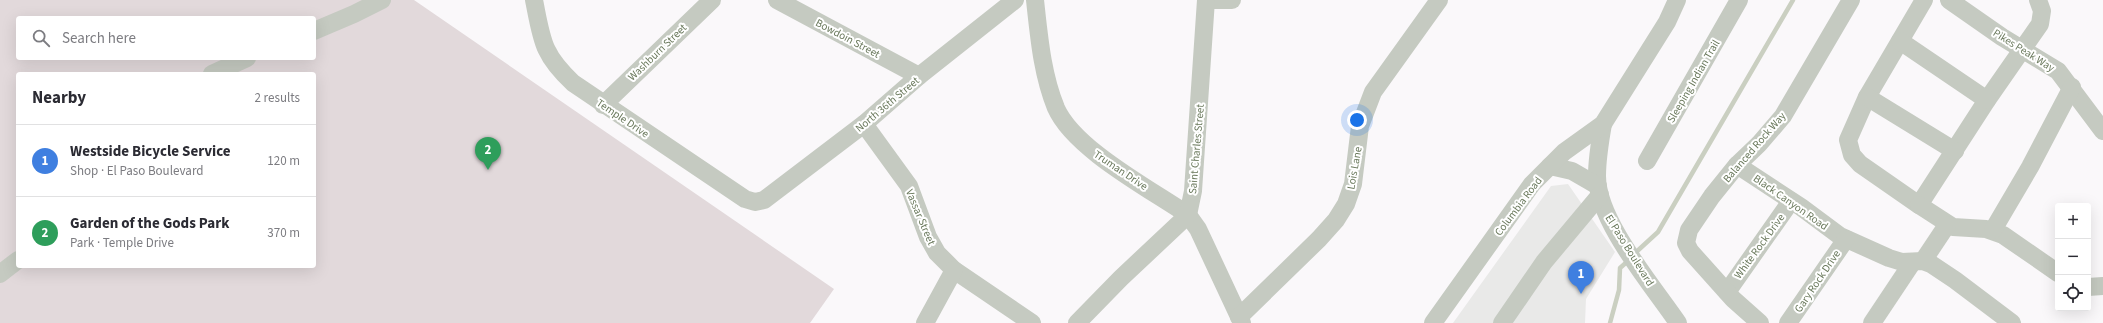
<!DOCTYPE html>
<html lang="en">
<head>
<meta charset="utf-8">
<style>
  :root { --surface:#fff; --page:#f2f2f3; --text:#2b2b33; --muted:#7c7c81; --line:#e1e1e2; --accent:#b45309 }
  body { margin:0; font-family:"Source Sans 3",sans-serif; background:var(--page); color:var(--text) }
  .controls { position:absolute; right:12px; bottom:12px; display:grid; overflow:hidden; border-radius:4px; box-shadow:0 4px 16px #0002 }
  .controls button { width:36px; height:36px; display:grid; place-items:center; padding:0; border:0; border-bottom:1px solid var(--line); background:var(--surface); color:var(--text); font:20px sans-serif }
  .you { position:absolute; left:1357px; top:120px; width:14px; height:14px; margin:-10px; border:3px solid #fff; border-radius:50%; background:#1a73e8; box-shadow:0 0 0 6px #1a73e833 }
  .badge { display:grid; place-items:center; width:26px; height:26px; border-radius:50%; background:var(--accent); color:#fff; font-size:13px; font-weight:700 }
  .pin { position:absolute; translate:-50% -33px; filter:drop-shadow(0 1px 2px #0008) }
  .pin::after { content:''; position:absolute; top:21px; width:14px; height:12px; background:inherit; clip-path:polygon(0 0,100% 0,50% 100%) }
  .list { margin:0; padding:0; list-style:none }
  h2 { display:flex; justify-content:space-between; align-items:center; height:52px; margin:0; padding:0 16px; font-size:17px }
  h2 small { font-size:13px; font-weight:400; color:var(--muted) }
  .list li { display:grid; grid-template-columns:26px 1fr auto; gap:12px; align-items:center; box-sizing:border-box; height:72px; padding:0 16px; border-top:1px solid var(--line) }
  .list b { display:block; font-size:15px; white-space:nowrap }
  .list p { margin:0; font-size:13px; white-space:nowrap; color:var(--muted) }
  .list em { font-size:13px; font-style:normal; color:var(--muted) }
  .icon { flex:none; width:22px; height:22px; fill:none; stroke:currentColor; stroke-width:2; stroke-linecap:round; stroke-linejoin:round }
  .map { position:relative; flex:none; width:2103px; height:323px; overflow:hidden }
  .search { position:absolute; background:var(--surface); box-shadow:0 4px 16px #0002; left:16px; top:16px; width:300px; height:44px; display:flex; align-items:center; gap:10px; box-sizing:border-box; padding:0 14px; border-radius:4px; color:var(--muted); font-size:15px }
  .panel { position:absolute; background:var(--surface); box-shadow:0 4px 16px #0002; left:16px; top:72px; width:300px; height:196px; border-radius:4px }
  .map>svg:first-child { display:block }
  .built { fill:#e9e9e8 }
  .green { fill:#e2d9db; fill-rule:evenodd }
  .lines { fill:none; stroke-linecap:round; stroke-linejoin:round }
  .stream { stroke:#cacfc1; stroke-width:4.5 }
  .minor { stroke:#c5cac1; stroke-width:18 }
  .labels { text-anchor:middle; stroke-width:4; stroke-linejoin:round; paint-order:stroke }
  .street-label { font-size:11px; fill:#69785b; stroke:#fff }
</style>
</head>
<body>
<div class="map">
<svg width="2103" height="323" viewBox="0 0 2103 323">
  <rect width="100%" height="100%" fill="#faf8fa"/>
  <path class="built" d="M1568 184 1615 252 1586 299 1585 323H1453L1551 186Z"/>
  <path class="green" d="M0 0H414L834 289 810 323H0ZM18 18H314V58H18ZM18 74H314V266H18Z"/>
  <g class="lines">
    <g class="stream">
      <path d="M1634 254 1658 232 1793 0"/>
      <path d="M1610 323 1619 290 1620 268 1629 260"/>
    </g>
    <g class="minor">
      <path d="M534 0C542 40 542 54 573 83L745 199 755 202 764 200 864 124 919 76 1015 0"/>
      <path d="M777 0 919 76"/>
      <path d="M1035 0C1039 36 1042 74 1056 108 1074 149 1150 189 1188 215L1198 229 1242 323"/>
      <path d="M1207 0H1232"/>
      <path d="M1924 0 1867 97 1848 140 1852 155 1860 164 1919 205 1987 100 2040 24 2042 11 2038 0"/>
      <path d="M1949 0 2002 37 2058 71 2103 131"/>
      <path d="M314 31 354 14 382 0"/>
      <path d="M1900 41 1987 100"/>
      <path d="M212 74 247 58"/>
      <path d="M1867 97 1955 151"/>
      <path d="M603 105 712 0"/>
      <path d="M864 124 909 186 928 237 937 253 954 270 1032 323"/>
      <path d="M1603 124C1600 141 1597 159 1597 176 1597 221 1653 286 1678 323"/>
      <path d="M1647 161 1739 0"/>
      <path d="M1737 165 1801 207 1840 236 1889 258 1902 262 1923 261 1931 264 1955 280 2012 323"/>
      <path d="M1550 166 1572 171 1598 186"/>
      <path d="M1919 205 1953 227 1986 229 2003 235 2058 273"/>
      <path d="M1993 230 2030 167 2072 87"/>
      <path d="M1923 261 1947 225"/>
      <path d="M0 274 18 260"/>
      <path d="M2088 287 2103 286"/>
      <path d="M1727 292 1791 201"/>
      <path d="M1239 317 1319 239 1336 220 1346 204 1353 184 1360 126 1373 92 1439 0"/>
      <path d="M925 323 954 270"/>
      <path d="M1077 323 1121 278 1188 215 1193 191 1206 0"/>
      <path d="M1433 323 1532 184 1564 152 1603 124 1667 22 1677 0"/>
      <path d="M1502 323 1544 262 1600 195"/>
      <path d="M1760 323 1733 299 1690 251 1686 243 1689 230 1712 196 1737 165 1759 144 1783 116 1851 0"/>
      <path d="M1788 323 1846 239"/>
      <path d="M1872 323 1912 263"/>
    </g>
  </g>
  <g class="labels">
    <g class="street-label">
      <text transform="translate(848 38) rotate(28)" y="4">Bowdoin Street</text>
      <text transform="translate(2024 50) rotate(32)" y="4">Pikes Peak Way</text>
      <text transform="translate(657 52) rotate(-44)" y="4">Washburn Street</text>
      <text transform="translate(1693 81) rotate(-60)" y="4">Sleeping Indian Trail</text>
      <text transform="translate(887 104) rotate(-40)" y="4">North 36th Street</text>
      <text transform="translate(623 118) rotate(34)" y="4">Temple Drive</text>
      <text transform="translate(1754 147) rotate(-49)" y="4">Balanced Rock Way</text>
      <text transform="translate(1196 149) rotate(-85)" y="4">Saint Charles Street</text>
      <text transform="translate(1354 168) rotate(-80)" y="4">Lois Lane</text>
      <text transform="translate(1121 170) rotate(34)" y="4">Truman Drive</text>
      <text transform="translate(1791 202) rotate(35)" y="4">Black Canyon Road</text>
      <text transform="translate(1518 206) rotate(-53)" y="4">Columbia Road</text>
      <text transform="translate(921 217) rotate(67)" y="4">Vassar Street</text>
      <text transform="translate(1759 246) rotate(-54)" y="4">White Rock Drive</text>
      <text transform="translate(1630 250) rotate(58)" y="4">El Paso Boulevard</text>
      <text transform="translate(1817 281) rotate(-56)" y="4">Gary Rock Drive</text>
    </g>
  </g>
</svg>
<div class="controls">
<button>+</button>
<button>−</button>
<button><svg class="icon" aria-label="locate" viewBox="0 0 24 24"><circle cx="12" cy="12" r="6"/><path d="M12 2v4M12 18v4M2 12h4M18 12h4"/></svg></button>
</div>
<div class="you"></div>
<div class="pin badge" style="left:1581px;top:294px;background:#3f7fe0">1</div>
<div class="pin badge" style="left:488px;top:170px;background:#2e9e5b">2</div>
<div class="search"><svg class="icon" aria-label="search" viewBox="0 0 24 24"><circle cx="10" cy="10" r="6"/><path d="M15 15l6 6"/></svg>Search here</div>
<section class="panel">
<h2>Nearby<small>2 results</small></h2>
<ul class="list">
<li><span class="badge" style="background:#3f7fe0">1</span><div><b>Westside Bicycle Service</b><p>Shop · El Paso Boulevard</p></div><em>120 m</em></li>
<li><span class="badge" style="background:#2e9e5b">2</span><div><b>Garden of the Gods Park</b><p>Park · Temple Drive</p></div><em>370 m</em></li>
</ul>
</section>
</div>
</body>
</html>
